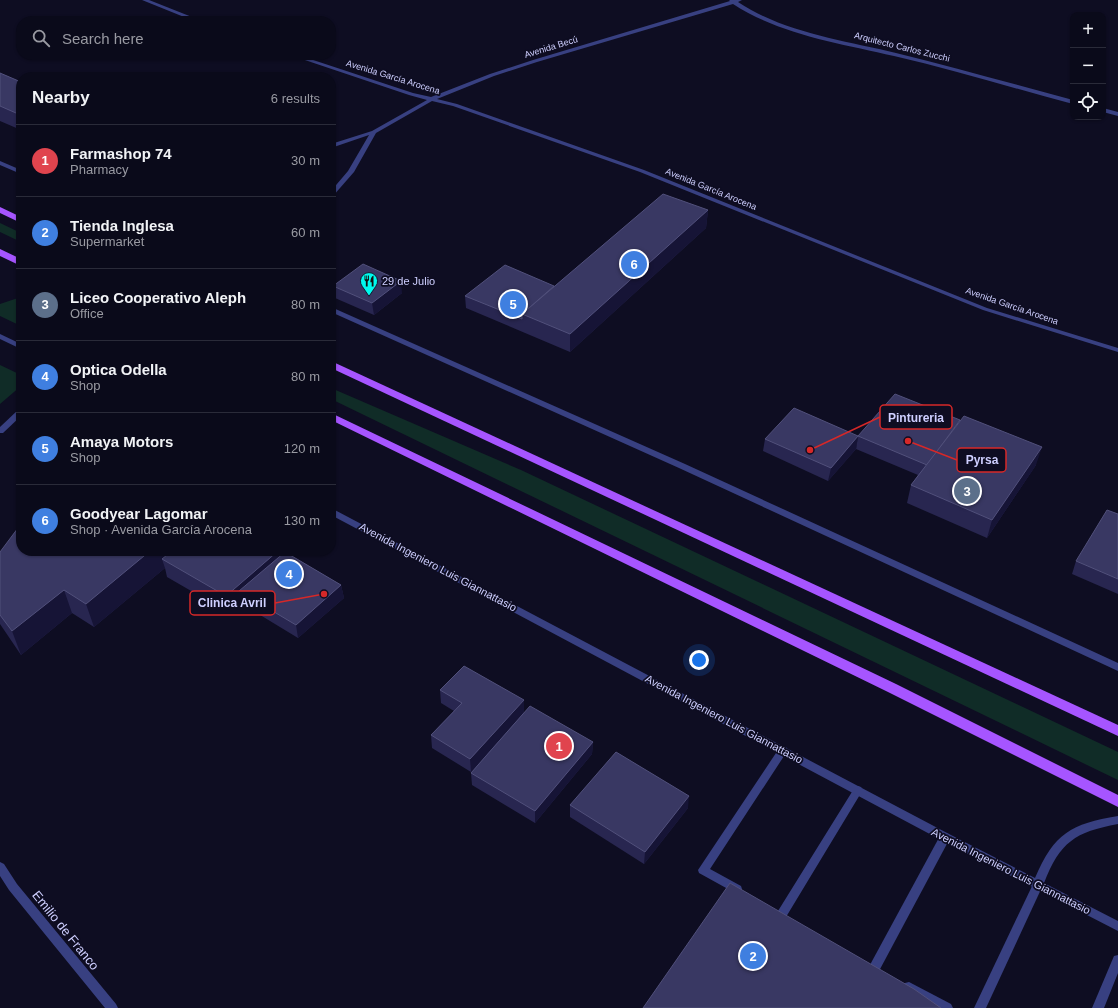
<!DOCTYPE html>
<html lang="en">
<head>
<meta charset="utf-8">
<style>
  :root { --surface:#0a0a1a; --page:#131323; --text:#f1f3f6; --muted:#999aa2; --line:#2a2b39; --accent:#00f9ed }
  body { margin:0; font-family:Arial,sans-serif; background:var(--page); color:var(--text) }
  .controls { position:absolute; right:12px; top:12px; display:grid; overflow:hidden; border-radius:8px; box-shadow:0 1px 3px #0004 }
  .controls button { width:36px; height:36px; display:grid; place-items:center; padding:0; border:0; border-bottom:1px solid var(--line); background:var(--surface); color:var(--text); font:20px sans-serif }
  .you { position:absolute; left:699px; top:660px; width:14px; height:14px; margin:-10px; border:3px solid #fff; border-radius:50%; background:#1a73e8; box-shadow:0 0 0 6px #1a73e833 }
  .badge { display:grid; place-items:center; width:26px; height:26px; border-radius:50%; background:var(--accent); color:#fff; font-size:13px; font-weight:700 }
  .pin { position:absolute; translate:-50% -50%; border:2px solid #fff; box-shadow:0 1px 4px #0006 }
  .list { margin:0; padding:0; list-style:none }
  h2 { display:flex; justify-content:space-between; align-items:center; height:52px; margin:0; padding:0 16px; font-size:17px }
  h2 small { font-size:13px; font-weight:400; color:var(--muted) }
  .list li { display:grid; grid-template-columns:26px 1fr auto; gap:12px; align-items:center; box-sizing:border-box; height:72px; padding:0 16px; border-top:1px solid var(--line) }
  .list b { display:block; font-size:15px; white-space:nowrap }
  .list p { margin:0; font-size:13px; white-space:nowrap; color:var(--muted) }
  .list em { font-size:13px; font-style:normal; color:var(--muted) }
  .icon { flex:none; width:22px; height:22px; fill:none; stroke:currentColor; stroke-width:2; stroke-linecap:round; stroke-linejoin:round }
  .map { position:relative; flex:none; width:1118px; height:1008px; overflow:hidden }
  .search { position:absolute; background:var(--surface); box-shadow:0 1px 3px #0004; left:16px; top:16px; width:320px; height:44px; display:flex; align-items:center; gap:10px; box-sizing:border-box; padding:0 14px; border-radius:16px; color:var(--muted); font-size:15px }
  .panel { position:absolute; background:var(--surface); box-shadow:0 1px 3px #0004; left:16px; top:72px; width:320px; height:484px; border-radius:16px }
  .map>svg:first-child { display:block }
  .green { fill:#102c27 }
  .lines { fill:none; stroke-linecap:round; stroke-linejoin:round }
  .service { fill:#384081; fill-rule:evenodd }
  .minor { fill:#384081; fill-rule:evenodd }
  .tertiary { fill:#384081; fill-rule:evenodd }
  .primary { fill:#a655ff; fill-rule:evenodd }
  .wall { fill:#282650 }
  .shaded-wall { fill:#161436 }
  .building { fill:#393863; stroke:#51507b }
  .labels { text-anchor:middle; stroke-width:3.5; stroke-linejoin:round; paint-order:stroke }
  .far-street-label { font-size:9px; fill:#cecfff; stroke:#0e0d22 }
  .poi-label { font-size:11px; fill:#cecfff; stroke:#0e0d22; text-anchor:start }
  .street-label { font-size:11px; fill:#cecfff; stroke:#0e0d22 }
  .near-street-label { font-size:13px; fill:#cecfff; stroke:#0e0d22 }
  .leader { fill:none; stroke:#d62828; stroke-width:1.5 }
  .callout-dot { fill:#d62828; stroke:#0e0d22; stroke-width:1.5 }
  .callout { fill:#0e0d22; stroke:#d62828; stroke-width:1.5 }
  .callout-label { font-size:12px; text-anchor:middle; font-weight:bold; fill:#cecfff }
</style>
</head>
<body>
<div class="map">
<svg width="1118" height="1008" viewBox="0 0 1118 1008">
  <rect width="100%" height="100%" fill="#0e0d22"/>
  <g class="green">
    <path d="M0 223 21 233V242L0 232Z"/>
    <path d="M21 297V326L0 316V304Z"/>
    <path d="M0 365 21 375V386L0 404Z"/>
    <path d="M331 388 521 470 1118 752V780L331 399Z"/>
  </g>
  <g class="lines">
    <g class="service">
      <path d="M783 746 786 747 788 750 786 753 710 869 741 886 742 889 741 892 737 894 699 873 698 870 780 747Z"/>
      <path d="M858 786 861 787 863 790 861 793 786 917 782 919 778 917 777 914 778 911 855 787Z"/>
      <path d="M945 833 949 834 950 837 949 840 879 971 875 972 871 971 870 967 871 963 941 834Z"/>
      <path d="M1038 880 1042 882 1043 885 986 1008H974L1034 882Z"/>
      <path d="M1118 955V973L1104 1008H1092L1114 956Z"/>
      <path d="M909 982 951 1004 953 1008H936L905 991 904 987 905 983Z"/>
    </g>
    <g class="minor">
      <path d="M142 0H149L202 21H194Z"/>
      <path d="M729 0H742L738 2C785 33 843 40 896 53 956 68 1014 84 1073 100V104C1013 88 954 70 894 56 839 43 781 35 733 4L537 62 494 76 437 99 457 104 644 170 987 308 1118 348V352L983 310 640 172 453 106 432 101 376 133 354 172 333 196 331 197V191L348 171 369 135 331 148V144L372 131 427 100 409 95 290 55H298L413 93 431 97 490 74 533 60 730 1Z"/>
      <path d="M1103 108 1118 112V116L1103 112Z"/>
      <path d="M0 161 21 170V174L0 165Z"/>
      <path d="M331 307 685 464 1118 663V671L679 468 331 312Z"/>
      <path d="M0 334 21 344V349L0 339Z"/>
      <path d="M331 508 949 834 1035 878C1054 833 1071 824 1118 816V824C1075 832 1060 842 1044 883L1118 921V931L941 840 331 515Z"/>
      <path d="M0 862 4 864 17 884 116 1004 118 1008H105L9 890 0 876Z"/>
    </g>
    <path class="tertiary" d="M18 410H21V416L3 433H0V427Z"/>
    <g class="primary">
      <path d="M0 207 21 217V223L0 213Z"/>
      <path d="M0 249 21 259V266L0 256Z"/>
      <path d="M331 361 1118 725V736L331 368Z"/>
      <path d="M331 413 896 684 1118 795V807L888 692 331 420Z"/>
    </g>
  </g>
  <g class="wall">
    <path d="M0 73 21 82V130L0 121Z"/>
    <path d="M708 210 706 228 570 352 466 308 465 296 554 286Z"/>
    <path d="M333 286 402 293 374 315 335 298Z"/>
    <path d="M858 436 1036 465 987 538 907 503 911 485 918 475 856 449Z"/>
    <path d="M858 436 856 449 828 481 763 451 765 439Z"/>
    <path d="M1118 514V594L1072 574 1076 561Z"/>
    <path d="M21 551H284L285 552 341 585 344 598 298 638 242 604 231 614 167 577 165 568 94 627 72 613 21 655 0 624V552Z"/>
    <path d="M440 690 524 712 593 742 592 754 535 823 472 785 471 773 499 740 471 772 432 748 431 735 454 711 441 703Z"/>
    <path d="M570 805 688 808 644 864 570 817Z"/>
  </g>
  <g class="shaded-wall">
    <path d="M21 111V120L18 118 21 130 16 113Z"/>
    <path d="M708 210 706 228 570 352V334Z"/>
    <path d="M401 281 402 293 374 315 372 303Z"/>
    <path d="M858 436 856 449 828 481 831 468Z"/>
    <path d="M1042 447 1036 465 987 538 992 520Z"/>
    <path d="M150 551H186L162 559 165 568 94 627 86 604Z"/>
    <path d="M278 551H284L287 565 239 591 242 604 231 614 226 596Z"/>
    <path d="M341 585 344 598 298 638 296 625Z"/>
    <path d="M64 590 72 613 21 655 12 631Z"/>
    <path d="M524 700V713L471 772 470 759Z"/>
    <path d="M593 742 592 754 535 823V811Z"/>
    <path d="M689 796 688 808 644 864 645 852Z"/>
  </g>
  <g class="building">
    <path d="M0 73 21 82V111L16 113 0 106Z"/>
    <path d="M21 117V120L18 118Z"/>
    <path d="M663 194 708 210 570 334 522 314Z"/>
    <path d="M363 264 401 281 372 303 333 286Z"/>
    <path d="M505 265 554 286 522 314V319L465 296Z"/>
    <path d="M895 394 960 420 927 465 858 436Z"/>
    <path d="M794 408 858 436 831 468 765 439Z"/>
    <path d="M964 416 1042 447 992 520 911 485Z"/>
    <path d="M1107 510 1118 514V579L1076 561Z"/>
    <path d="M21 524V551H150L86 604 64 590 12 631 0 615V552Z"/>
    <path d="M172 551H278L226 596 162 559Z"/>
    <path d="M285 552 341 585 296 625 239 591Z"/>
    <path d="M464 666 524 700 470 759 431 735 462 703 440 690Z"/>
    <path d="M530 706 593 742 535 811 471 773Z"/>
    <path d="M616 752 689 796 645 852 570 805Z"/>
    <path d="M730 883 914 989 941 1008H643Z"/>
  </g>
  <defs>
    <g id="restaurant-pin" transform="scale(0.9)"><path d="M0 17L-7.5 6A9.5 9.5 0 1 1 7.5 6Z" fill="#00f9ed" stroke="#0e0d22"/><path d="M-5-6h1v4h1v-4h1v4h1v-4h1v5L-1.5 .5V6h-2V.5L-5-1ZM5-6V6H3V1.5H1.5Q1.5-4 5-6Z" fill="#111"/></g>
  </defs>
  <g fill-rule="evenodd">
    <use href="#restaurant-pin" x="369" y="281"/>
  </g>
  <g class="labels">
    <g class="far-street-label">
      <text transform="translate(551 47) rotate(-17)" y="3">Avenida Becú</text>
      <text transform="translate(902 47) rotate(14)" y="3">Arquitecto Carlos Zucchi</text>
      <text transform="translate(393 77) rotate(17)" y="3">Avenida García Arocena</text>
      <text transform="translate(711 189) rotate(22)" y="3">Avenida García Arocena</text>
      <text transform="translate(1012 306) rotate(19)" y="3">Avenida García Arocena</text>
    </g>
    <g class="poi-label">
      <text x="382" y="285">29 de Julio</text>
    </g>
    <g class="street-label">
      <text transform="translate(438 567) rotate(28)" y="4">Avenida Ingeniero Luis Giannattasio</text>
      <text transform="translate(724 719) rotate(28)" y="4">Avenida Ingeniero Luis Giannattasio</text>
      <text transform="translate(1011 871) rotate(27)" y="4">Avenida Ingeniero Luis Giannattasio</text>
    </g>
    <g class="near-street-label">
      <text transform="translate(66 930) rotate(51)" y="5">Emilio de Franco</text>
    </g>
  </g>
  <path class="leader" d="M810 450L880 417M908 441L957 460M324 594L275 603"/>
  <g class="callout-dot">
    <circle cx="810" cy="450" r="4"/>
    <circle cx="908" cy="441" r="4"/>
    <circle cx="324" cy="594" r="4"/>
  </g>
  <g class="callout">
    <rect x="880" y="405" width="72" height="24" rx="4"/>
    <rect x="957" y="448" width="49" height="24" rx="4"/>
    <rect x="190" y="591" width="85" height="24" rx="4"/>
  </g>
  <g class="callout-label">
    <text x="916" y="422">Pintureria</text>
    <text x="982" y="464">Pyrsa</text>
    <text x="232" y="607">Clinica Avril</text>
  </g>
</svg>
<div class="controls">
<button>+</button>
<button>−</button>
<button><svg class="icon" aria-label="locate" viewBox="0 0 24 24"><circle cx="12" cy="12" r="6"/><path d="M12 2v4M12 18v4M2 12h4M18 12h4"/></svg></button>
</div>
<div class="you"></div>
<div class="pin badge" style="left:559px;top:746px;background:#e0444e">1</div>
<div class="pin badge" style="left:753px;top:956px;background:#3f7fe0">2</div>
<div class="pin badge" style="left:967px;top:491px;background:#5c6f8a">3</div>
<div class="pin badge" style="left:289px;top:574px;background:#3f7fe0">4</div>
<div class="pin badge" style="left:513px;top:304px;background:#3f7fe0">5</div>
<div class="pin badge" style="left:634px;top:264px;background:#3f7fe0">6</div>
<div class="search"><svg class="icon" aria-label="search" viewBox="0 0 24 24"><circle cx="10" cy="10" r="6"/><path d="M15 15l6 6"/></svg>Search here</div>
<section class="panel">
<h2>Nearby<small>6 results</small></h2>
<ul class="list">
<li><span class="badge" style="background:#e0444e">1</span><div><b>Farmashop 74</b><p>Pharmacy</p></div><em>30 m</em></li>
<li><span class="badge" style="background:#3f7fe0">2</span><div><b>Tienda Inglesa</b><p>Supermarket</p></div><em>60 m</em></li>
<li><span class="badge" style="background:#5c6f8a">3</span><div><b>Liceo Cooperativo Aleph</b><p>Office</p></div><em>80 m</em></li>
<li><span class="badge" style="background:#3f7fe0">4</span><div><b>Optica Odella</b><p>Shop</p></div><em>80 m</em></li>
<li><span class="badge" style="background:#3f7fe0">5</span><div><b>Amaya Motors</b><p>Shop</p></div><em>120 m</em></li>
<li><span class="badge" style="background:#3f7fe0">6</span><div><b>Goodyear Lagomar</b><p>Shop · Avenida García Arocena</p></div><em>130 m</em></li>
</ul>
</section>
</div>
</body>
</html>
